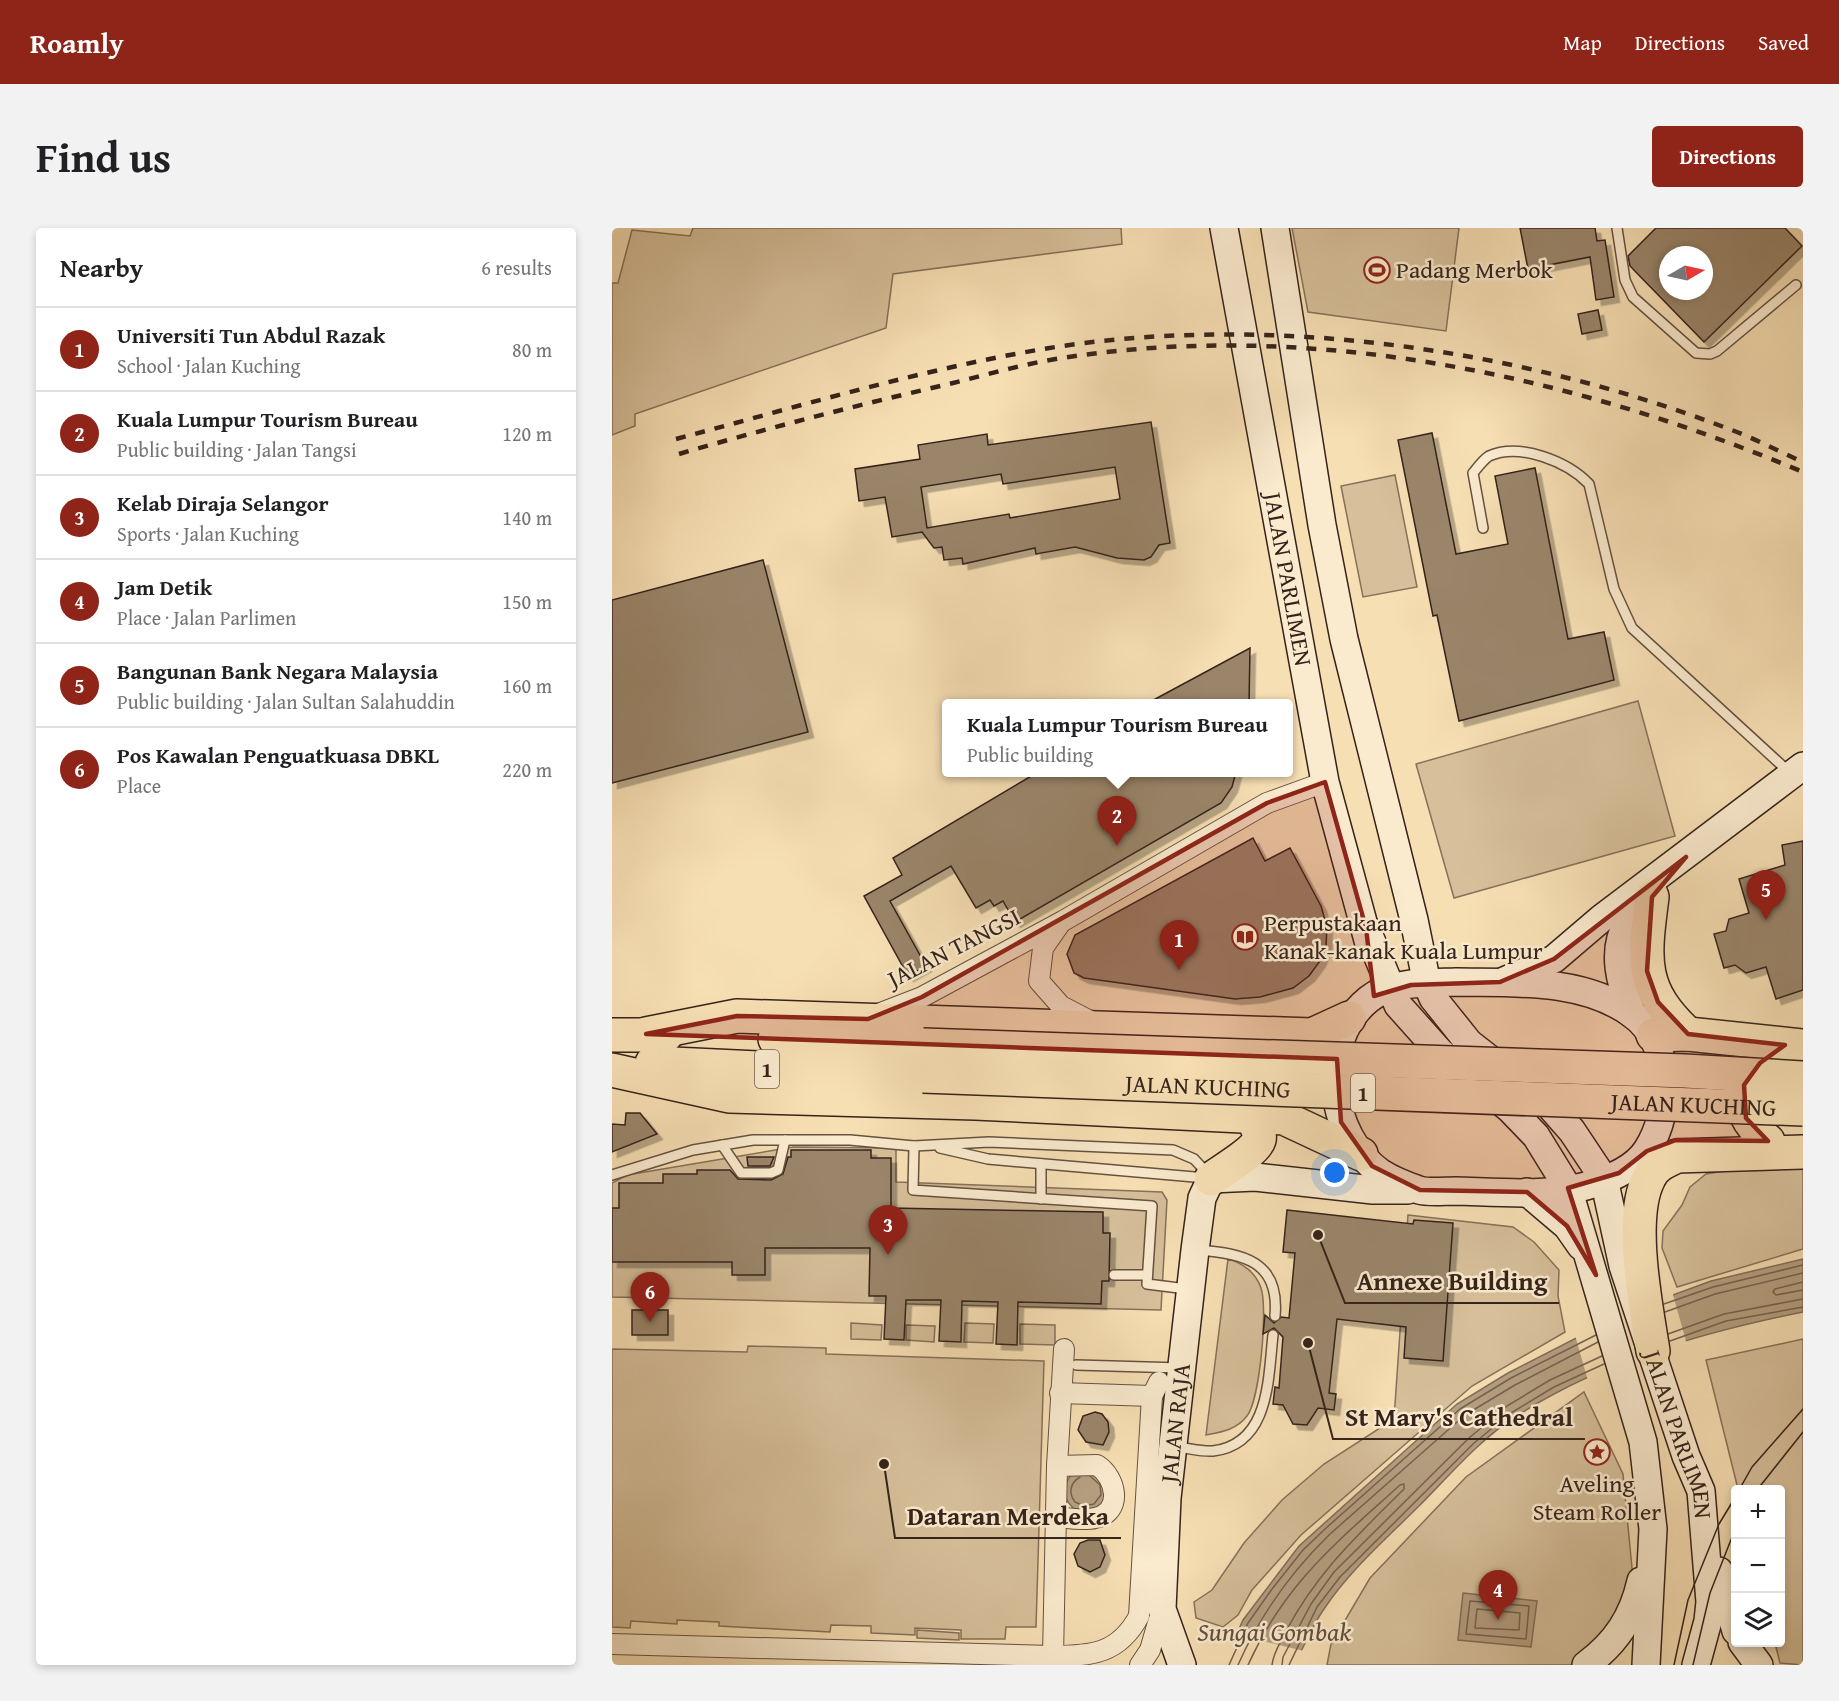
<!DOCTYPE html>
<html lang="en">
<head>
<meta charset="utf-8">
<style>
  :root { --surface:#fff; --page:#f2f2f2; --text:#202124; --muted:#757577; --line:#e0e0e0; --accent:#8f2418 }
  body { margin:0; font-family:"Gentium Book Plus",serif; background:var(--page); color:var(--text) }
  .controls { position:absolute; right:18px; bottom:18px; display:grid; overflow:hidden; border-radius:6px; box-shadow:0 3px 9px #0003 }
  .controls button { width:54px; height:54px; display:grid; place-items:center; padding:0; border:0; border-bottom:2px solid var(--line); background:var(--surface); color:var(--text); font:30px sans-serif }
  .compass { position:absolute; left:1047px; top:18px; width:54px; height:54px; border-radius:50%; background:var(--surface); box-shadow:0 3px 9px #0003; rotate:81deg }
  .you { position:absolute; left:723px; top:945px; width:21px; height:21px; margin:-15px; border:4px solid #fff; border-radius:50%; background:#1a73e8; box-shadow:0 0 0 9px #1a73e833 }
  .badge { display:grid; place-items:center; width:39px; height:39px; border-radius:50%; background:var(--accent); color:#fff; font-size:20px; font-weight:700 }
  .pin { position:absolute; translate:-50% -50px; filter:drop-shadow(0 2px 3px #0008) }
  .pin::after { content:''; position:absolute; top:32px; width:21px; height:18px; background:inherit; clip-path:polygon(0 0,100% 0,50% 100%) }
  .popup { position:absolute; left:330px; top:471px; width:351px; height:78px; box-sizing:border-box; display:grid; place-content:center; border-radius:6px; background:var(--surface); filter:drop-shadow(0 2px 4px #0005); font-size:20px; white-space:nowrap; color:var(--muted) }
  .popup b { font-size:22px; color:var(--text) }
  .popup::after { content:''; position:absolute; left:50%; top:100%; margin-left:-12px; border:12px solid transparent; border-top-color:var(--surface) }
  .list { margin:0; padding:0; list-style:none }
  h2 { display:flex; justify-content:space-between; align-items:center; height:78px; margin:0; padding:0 24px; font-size:26px }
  h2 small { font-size:20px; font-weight:400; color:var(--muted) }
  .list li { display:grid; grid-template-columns:39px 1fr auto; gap:18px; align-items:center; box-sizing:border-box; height:84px; padding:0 24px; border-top:2px solid var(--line) }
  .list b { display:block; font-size:22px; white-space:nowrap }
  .list p { margin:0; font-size:20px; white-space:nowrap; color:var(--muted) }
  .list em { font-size:20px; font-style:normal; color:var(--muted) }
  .icon { flex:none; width:33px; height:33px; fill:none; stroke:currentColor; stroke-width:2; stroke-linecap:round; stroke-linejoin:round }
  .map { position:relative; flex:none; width:1191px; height:1437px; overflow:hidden; border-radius:6px }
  header { display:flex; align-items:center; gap:36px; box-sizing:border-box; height:84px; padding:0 30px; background:var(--accent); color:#fff }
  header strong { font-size:28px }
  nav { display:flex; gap:33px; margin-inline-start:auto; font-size:21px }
  .intro { display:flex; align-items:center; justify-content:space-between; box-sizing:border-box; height:144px; padding:0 36px }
  h1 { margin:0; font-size:42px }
  .button { padding:15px 27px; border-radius:6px; background:var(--accent); color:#fff; font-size:21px; font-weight:700 }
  main { display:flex; gap:36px; padding:0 36px }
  aside { flex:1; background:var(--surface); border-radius:6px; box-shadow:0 3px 9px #0003 }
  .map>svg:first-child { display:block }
  .green { fill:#d6bf9a; stroke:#86715a; stroke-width:1.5 }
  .water { fill:#b59f80; stroke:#826d58; stroke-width:1.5 }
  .pier { fill:#f7dfb4 }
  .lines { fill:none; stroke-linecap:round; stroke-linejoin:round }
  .shore { stroke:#75614e; stroke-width:1.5 }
  .building { fill:#9a856b; stroke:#35231b; stroke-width:1.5; fill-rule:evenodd; filter:url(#shadow) }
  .lane-casing { stroke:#665241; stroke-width:12 }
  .street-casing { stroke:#665241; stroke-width:22 }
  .secondary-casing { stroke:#35231b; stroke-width:30 }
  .highway-casing { stroke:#35231b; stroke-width:36 }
  .lane { stroke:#faeace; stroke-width:9 }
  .street { stroke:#faeace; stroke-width:20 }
  .secondary { stroke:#faeace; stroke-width:27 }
  .highway { stroke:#f7dfb4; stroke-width:33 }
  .tram { stroke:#35231b; stroke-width:1.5 }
  .rail { stroke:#35231b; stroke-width:4.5; stroke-dasharray:10 10; stroke-linecap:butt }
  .highway-bridge-casing { stroke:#35231b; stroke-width:36; stroke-linecap:butt }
  .highway-bridge { stroke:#f7dfb4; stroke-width:33 }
  .marked { fill:#8f2418; fill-opacity:0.2; stroke:#8f2418; stroke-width:4.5; stroke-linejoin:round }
  .labels { text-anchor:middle; stroke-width:5; stroke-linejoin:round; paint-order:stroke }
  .shield { fill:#faeace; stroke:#705f51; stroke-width:1.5 }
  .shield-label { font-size:22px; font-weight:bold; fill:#35231b }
  .poi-label { font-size:24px; fill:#35231b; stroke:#faeace; text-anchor:start }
  .street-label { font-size:24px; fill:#35231b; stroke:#faeace }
  .water-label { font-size:26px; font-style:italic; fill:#624e3e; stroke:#faeace }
  .leader { fill:none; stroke:#35231b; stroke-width:2 }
  .callout-dot { fill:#35231b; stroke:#faeace; stroke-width:2 }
  .callout-label { font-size:26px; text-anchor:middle; font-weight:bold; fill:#35231b; stroke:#faeace; stroke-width:5; stroke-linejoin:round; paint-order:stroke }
</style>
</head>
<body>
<header>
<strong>Roamly</strong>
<nav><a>Map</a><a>Directions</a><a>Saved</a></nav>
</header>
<div class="intro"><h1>Find us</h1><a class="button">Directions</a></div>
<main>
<aside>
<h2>Nearby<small>6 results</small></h2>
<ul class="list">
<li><span class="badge">1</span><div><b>Universiti Tun Abdul Razak</b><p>School · Jalan Kuching</p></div><em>80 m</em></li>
<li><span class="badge">2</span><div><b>Kuala Lumpur Tourism Bureau</b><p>Public building · Jalan Tangsi</p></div><em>120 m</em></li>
<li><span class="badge">3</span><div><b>Kelab Diraja Selangor</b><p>Sports · Jalan Kuching</p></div><em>140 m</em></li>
<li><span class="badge">4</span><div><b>Jam Detik</b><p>Place · Jalan Parlimen</p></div><em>150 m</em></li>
<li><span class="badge">5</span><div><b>Bangunan Bank Negara Malaysia</b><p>Public building · Jalan Sultan Salahuddin</p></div><em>160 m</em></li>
<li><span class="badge">6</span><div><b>Pos Kawalan Penguatkuasa DBKL</b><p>Place</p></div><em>220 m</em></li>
</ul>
</aside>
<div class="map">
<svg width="1191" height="1437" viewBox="0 0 1191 1437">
  <defs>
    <filter id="shadow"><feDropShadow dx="5.5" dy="5.5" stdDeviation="0" flood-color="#0004"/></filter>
  </defs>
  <rect width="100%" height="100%" fill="#f7dfb4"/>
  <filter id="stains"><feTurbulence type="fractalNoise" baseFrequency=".00333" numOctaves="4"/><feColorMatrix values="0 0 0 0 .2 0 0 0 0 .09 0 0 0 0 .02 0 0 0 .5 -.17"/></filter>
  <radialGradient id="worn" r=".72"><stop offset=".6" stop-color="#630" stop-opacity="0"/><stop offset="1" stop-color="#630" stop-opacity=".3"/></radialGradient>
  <g class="green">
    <path d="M81 0H509L510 16 281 46 274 100 23 186V198L0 207V55H6L20 2 78 8Z"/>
    <path d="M680 0H847L834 103 696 84Z"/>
    <path d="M783 247 805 359 751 369 729 258Z"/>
    <path d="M1026 473 1063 608 842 670 804 536Z"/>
    <path d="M181 919 284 920V954L550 964 555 972 549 1082 0 1069V955L15 947Z"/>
    <path d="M1191 940V1021L1065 1059 1050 1020 1051 1003 1070 977 1078 959 1094 946 1125 941Z"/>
    <path d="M796 987 901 999 922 1014 947 1042 946 1068 953 1104 860 1158 689 1307 640 1362 626 1387 611 1399 584 1390 582 1374 600 1362 632 1315 670 1272 712 1236 782 1191Z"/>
    <path d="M616 1031C631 1035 644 1045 649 1060 656 1080 648 1171 635 1188 624 1202 610 1204 594 1207Z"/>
    <path d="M239 1095 270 1097 269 1112 239 1111Z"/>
    <path d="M353 1095 382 1096 381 1115 352 1114Z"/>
    <path d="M408 1096 443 1097V1117L408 1116Z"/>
    <path d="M294 1097 323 1098 322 1114 294 1112Z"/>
    <path d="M1191 1111V1437L1168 1435 1163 1415 1168 1414V1262L1126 1261 1094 1132Z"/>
    <path d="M136 1118 214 1120V1126L432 1133 424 1399H394L393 1411H349V1402L303 1400V1407L259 1405V1398L219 1397 218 1404 107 1398V1394L65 1392V1396L19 1393 18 1400 0 1399V1121L135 1124Z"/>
    <path d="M972 1164 1011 1246 1022 1361 999 1405 965 1437H715L719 1416 758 1350 854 1249Z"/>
    <path d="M305 1402 347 1405V1412L305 1410Z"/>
  </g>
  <g class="water">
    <path d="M1191 1031V1084C1092 1104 989 1133 903 1189 867 1212 837 1248 807 1278 774 1311 738 1342 712 1381 700 1398 692 1419 682 1437H611L631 1392 687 1318 845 1176 896 1145 1015 1084 1099 1053Z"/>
    <path d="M478 1242 495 1261 491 1275 486 1281 465 1283C451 1273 449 1260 459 1247Z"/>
    <path d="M851 1365 925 1373 919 1419 846 1412Z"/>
  </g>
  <g class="pier">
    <path d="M1060 1063 1075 1117 1022 1132 976 1153 963 1107Z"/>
    <path d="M621 1406 692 1423 685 1437H608Z"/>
  </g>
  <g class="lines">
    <g class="shore">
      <path d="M1191 1054 1163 1061 1161 1064 1164 1067 1191 1062"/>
      <path d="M1052 1076 1101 1059 1191 1037"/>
      <path d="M1053 1084 1103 1066 1191 1045"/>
      <path d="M1056 1106 1112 1086 1191 1071"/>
      <path d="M1058 1113 1114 1093 1191 1079"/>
      <path d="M468 1249C458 1255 456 1265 463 1274L472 1278 482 1276 489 1267 488 1257 478 1248"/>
      <path d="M858 1373 917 1378 914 1411 854 1406Z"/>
      <path d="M865 1381 908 1385 907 1402 863 1400Z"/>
      <path d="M617 1437 636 1395 660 1361 691 1322 713 1301 848 1181 899 1150 984 1107"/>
      <path d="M626 1437C648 1387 679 1344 718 1306L853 1187 903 1157 986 1114"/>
      <path d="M636 1437C673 1355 724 1315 788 1257L792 1256V1261C745 1308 706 1343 674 1403 669 1414 661 1425 660 1437"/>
      <path d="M670 1437 671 1429 699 1376 722 1344 857 1210 895 1178 938 1152 990 1128"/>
      <path d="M677 1437 705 1379 728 1349 862 1215 899 1185 942 1159 992 1136"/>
    </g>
  </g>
  <g class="building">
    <path d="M908 0H983L985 13 993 12 1002 69 984 72 978 29 916 41Z"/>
    <path d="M1044 0H1173L1190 18 1092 114 1018 38 1016 28ZM1056 27H1092V63H1056Z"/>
    <path d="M986 82 990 102 970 106 966 86Z"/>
    <path d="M539 194 558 315 547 317 539 329 532 332 505 330 463 319 424 326 423 320 351 336 350 330 332 332 330 319 322 320 310 304 280 309 273 269 247 273 243 241 308 231 306 217 375 206 376 217ZM503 239 508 271 398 290 397 286 315 300 309 259 389 246 391 256Z"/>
    <path d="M820 205 844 326 896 316 883 248 923 240 956 411 992 404 1002 452 847 493 825 387 821 388 786 212Z"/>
    <path d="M151 332 196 504 0 555V372Z"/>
    <path d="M638 420 637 476H534Z"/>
    <path d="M426 544H624L620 559 609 575 403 694 391 673 382 678 378 672 364 680 339 638 278 673 314 738 296 748 252 668 290 647 281 630Z"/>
    <path d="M641 610 653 633 678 620 709 678 715 699 714 718 708 733 697 748 681 760 648 769 623 771 472 750 462 745 455 726 463 707Z"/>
    <path d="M1191 613V762L1164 771 1154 739 1134 745 1123 737 1112 740 1102 706 1114 703 1117 691 1137 685 1127 651 1173 637 1170 617Z"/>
    <path d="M14 885H28L45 906 0 924V896L13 897Z"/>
    <path d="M179 922H259V930H279V980L491 984V1005H498L497 1053H490L489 1076 406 1074 405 1117 384 1116 386 1074 350 1073 349 1114 327 1113 329 1072H294L292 1112 272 1111 274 1068H257L258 1020H153V1047H120V1034H0V980H7V955H51V946H85V942H118L126 951 159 952 171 946 176 929H179Z"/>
    <path d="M135 929H162L158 938H136Z"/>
    <path d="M675 982 801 996 802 992 841 995 831 1133 792 1130 794 1099 725 1091 717 1165 724 1166 722 1182 706 1180 695 1197 681 1196 671 1177 661 1176 663 1159 667 1160 671 1109 662 1100 651 1106 653 1087 662 1095 669 1089 677 1090 683 1025 671 1024Z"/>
    <rect x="20" y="1082" width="36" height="25"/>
    <path d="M483 1184 490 1186 496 1194 497 1204 491 1217 474 1214 466 1202 471 1188Z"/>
    <path d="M476 1312H488L493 1327 488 1339 478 1344 466 1338 462 1326 468 1315Z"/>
  </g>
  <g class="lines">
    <g class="lane-casing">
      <g id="lane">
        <path d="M1005 0 1013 52 1021 69 1084 125 1098 126 1105 123 1184 57"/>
        <path d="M871 300 861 245C866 239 871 232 877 228 908 214 956 234 977 256L1002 361 1020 400 1177 544"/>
        <path d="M110 917 129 945H159L166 942 173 912"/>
        <path d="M302 918 301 962 540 978 535 1056 575 1061"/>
        <path d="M328 920 376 931 594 950"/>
        <path d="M0 947 81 922 141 912H238L302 918 377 914 561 922 582 931 596 946"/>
        <path d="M429 971V936"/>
        <path d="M585 1022C631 1025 668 1033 663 1088"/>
        <path d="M502 1047H535"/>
        <path d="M464 1137 569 1140"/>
        <path d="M564 1219C576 1220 590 1224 601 1223 658 1216 656 1151 661 1107"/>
      </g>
    </g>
    <g class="street-casing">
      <g id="street">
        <path d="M447 697 431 720 427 753 449 778 480 794"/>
        <path d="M266 786 310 769 451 693 655 575 713 554"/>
        <path d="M448 1165 540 1168"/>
        <path d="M444 1289C456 1290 471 1293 483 1290 512 1284 504 1249 485 1237L445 1238"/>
        <path d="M0 1416 441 1428C479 1428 507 1426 527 1388L540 1168 547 1154"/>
        <path d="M441 1428 445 1238 452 1121"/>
        <path d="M528 1437 538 1422 550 1381"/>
      </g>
    </g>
    <g class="secondary-casing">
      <g id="secondary">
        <path id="s1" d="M612 0 713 554 757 716"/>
        <path id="s2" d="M663 0 710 297 732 411 802 692 815 756 821 770 857 815 939 879 960 903 992 951 1011 1038 1074 1228 1089 1263 1098 1374 1096 1393 1084 1437"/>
        <path d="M754 700 786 777 828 824 898 881 924 908 956 960 1031 1214 1041 1301 1034 1437"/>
        <path d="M892 753 942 731 990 690 1191 538"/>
        <path d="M844 754C901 755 971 750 1020 786 1060 815 1061 882 1035 922 1023 941 995 952 974 958 935 969 883 964 843 963 832 963 817 965 807 962 795 958 780 952 769 945 716 908 704 813 757 771 779 753 817 755 844 754Z"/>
        <path d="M1020 786C1009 757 998 723 1016 694 1023 684 1034 676 1042 666"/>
        <path d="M915 964 955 998 969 1018"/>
        <path d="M1107 1343 1124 1403"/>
        <path d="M1130 1414 1147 1437"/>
        <path id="s3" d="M570 1437 550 1381 555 1270 583 1022 590 970 599 951 643 949 761 962H796"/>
        <path d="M974 1437C1004 1415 1021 1389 1029 1353"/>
      </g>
    </g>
    <g class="highway-casing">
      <g id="highway">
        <path d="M1040 669C1032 731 1027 761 1076 806"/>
        <path d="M34 806 125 788 700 807 737 790"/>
        <path d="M0 807H54"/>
        <path d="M1041 807 1076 806 1191 818"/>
        <path d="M163 811 311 817"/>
        <path d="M40 835 311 848"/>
        <path d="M0 842 117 868 363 875 672 890 749 926"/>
        <path d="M1135 853C1120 874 1140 900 1156 913"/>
        <path d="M599 951C610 943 644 923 647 912 649 905 643 896 641 890"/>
        <path d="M1041 1123C1034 1078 1016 990 1037 950 1042 938 1054 933 1065 928L1191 924"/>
      </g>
    </g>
    <use href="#lane" class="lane"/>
    <use href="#street" class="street"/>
    <use href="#secondary" class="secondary"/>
    <use href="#highway" class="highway"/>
    <g class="tram">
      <path d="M1127 1262 1140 1239 1191 1181"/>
      <path d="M1145 1262 1191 1204"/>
      <path d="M1062 1437 1076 1372 1107 1296 1124 1268"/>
      <path d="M1081 1437 1098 1365 1124 1299"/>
    </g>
    <g class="rail">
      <path d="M64 211C185 179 307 142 431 121 655 84 906 120 1117 201 1142 210 1166 223 1191 234"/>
      <path d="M67 226C156 200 246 177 337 156 370 148 404 138 438 132 691 89 957 146 1191 244"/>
    </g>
    <g class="highway-bridge-casing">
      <g id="highway-bridge">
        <path d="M311 817 1073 843 1191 850"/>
        <path id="s4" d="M311 848 1191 881"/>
      </g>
    </g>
    <use href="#highway-bridge" class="highway-bridge"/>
  </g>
  <path class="marked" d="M713 554 754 700 762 768 799 757 888 754 942 731 1074 629 1040 669 1035 743 1046 774 1076 806 1173 817 1148 835 1132 857 1134 890 1156 913 1064 912 1035 923 1007 945 956 960 984 1047 955 998 915 964 808 962 760 938 729 894 725 831 34 806 125 788 256 791 310 769 655 575Z"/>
  <defs>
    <g id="stadium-ring" transform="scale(1.35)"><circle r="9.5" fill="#faeace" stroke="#8f2418" stroke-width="1.5"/><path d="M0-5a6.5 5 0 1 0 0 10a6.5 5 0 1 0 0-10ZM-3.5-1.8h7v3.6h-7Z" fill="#8f2418"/></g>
    <g id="library-ring" transform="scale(1.35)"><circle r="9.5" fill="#faeace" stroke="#8f2418" stroke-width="1.5"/><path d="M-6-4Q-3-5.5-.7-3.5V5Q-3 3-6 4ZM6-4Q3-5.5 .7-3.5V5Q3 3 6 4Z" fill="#8f2418"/></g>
    <g id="sight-ring" transform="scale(1.35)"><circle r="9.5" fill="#faeace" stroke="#8f2418" stroke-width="1.5"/><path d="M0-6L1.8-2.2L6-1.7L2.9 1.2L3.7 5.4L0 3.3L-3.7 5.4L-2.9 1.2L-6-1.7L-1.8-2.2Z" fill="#8f2418"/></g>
  </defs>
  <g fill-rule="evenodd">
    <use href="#stadium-ring" x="765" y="42"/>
    <use href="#library-ring" x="633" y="709"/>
    <use href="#sight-ring" x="985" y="1224"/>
  </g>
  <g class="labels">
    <g class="shield">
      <rect x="143" y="822" width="24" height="38" rx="4.5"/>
      <rect x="739" y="846" width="24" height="38" rx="4.5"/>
    </g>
    <g class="shield-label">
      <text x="155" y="849">1</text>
      <text x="751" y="873">1</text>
    </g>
    <g class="poi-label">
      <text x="784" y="50">Padang Merbok</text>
      <text x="652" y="703">Perpustakaan<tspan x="652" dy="28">Kanak-kanak Kuala Lumpur</tspan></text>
      <text x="985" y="1264" text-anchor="middle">Aveling<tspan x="985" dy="28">Steam Roller</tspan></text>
    </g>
    <g class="street-label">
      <text dy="8" stroke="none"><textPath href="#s1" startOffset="357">JALAN PARLIMEN</textPath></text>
      <text transform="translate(342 720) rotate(-27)" y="8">JALAN TANGSI</text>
      <text dy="8" stroke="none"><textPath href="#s4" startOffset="285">JALAN KUCHING</textPath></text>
      <text dy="8" stroke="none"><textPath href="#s4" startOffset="771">JALAN KUCHING</textPath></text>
      <text dy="8" stroke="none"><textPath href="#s3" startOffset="246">JALAN RAJA</textPath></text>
      <text dy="8" stroke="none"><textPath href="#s2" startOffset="1305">JALAN PARLIMEN</textPath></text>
    </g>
    <g class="water-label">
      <text x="662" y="1413">Sungai Gombak</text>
    </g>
  </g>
  <path class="leader" d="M706 1007L733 1075H947M696 1115L721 1211H973M272 1236L283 1310H509"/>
  <g class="callout-dot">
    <circle cx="706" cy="1007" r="6"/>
    <circle cx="696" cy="1115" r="6"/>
    <circle cx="272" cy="1236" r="6"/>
  </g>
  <g class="callout-label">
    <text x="840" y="1062">Annexe Building</text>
    <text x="847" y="1198">St Mary's Cathedral</text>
    <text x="396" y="1297">Dataran Merdeka</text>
  </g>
  <rect width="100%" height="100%" filter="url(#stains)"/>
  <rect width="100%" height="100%" fill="url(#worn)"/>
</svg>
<div class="controls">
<button>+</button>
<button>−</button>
<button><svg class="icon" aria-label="layers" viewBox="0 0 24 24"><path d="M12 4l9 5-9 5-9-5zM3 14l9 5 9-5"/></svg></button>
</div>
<svg class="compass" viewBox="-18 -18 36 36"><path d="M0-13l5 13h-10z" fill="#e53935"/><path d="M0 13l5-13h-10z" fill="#757577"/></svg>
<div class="you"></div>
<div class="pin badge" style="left:567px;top:742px">1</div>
<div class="pin badge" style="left:505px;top:618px">2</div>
<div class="popup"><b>Kuala Lumpur Tourism Bureau</b>Public building</div>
<div class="pin badge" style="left:276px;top:1027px">3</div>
<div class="pin badge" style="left:886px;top:1392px">4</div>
<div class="pin badge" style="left:1154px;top:692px">5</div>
<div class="pin badge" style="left:38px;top:1094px">6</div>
</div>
</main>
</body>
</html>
